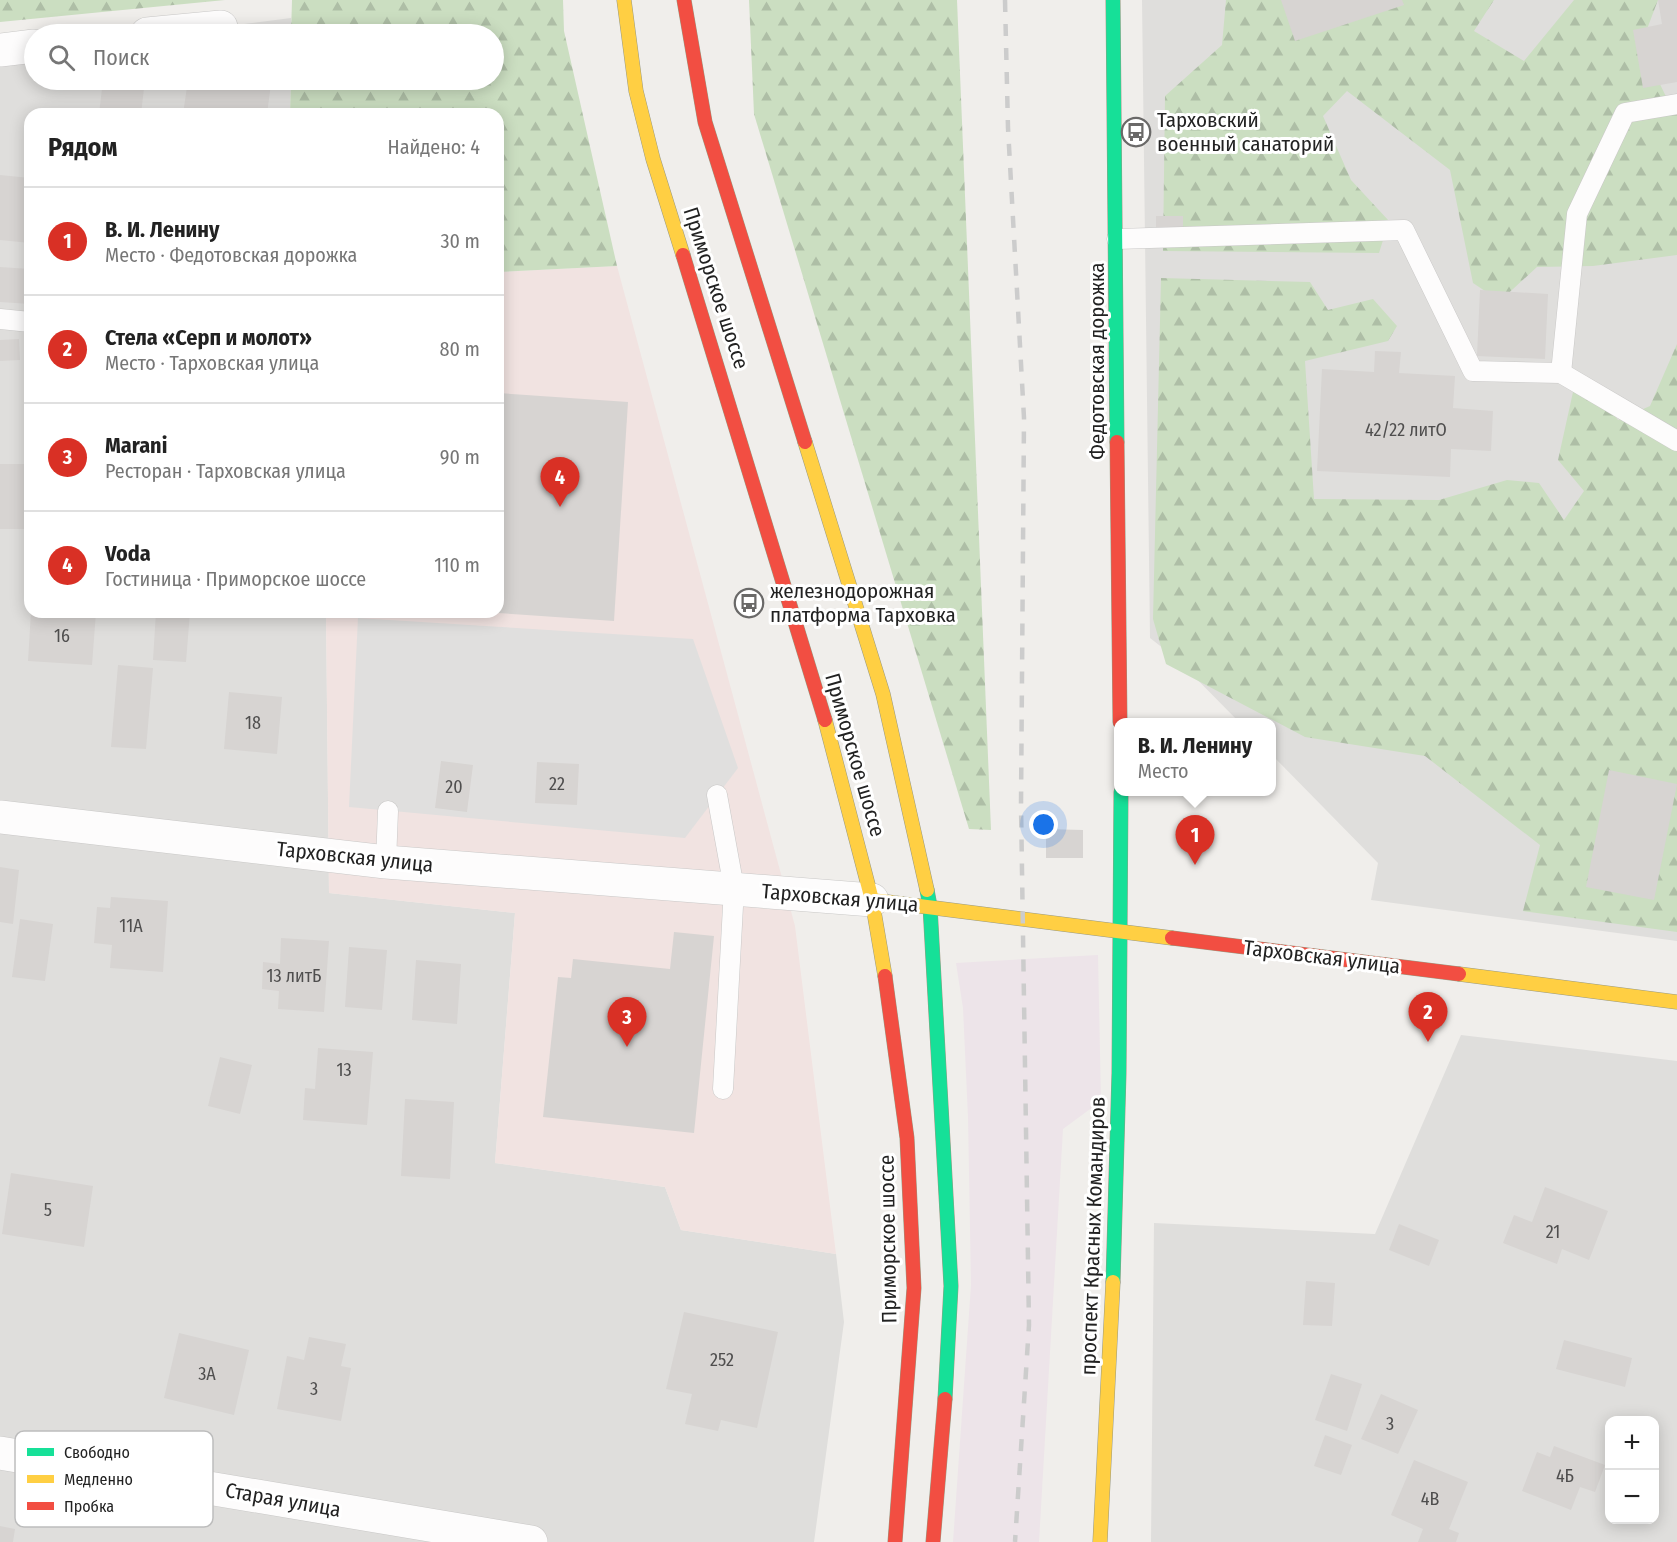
<!DOCTYPE html>
<html lang="ru">
<head>
<meta charset="utf-8">
<style>
  :root { --surface:#fff; --page:#f2f2f2; --text:#222; --muted:#767676; --line:#e0e0e0; --accent:#d93025 }
  body { margin:0; font-family:"Fira Sans Condensed",sans-serif; background:var(--page); color:var(--text) }
  .controls { position:absolute; right:18px; bottom:18px; display:grid; overflow:hidden; border-radius:12px; box-shadow:0 3px 15px #0003 }
  .controls button { width:54px; height:54px; display:grid; place-items:center; padding:0; border:0; border-bottom:2px solid var(--line); background:var(--surface); color:var(--text); font:30px sans-serif }
  .you { position:absolute; left:1044px; top:825px; width:21px; height:21px; margin:-15px; border:4px solid #fff; border-radius:50%; background:#1a73e8; box-shadow:0 0 0 9px #1a73e833 }
  .badge { display:grid; place-items:center; width:39px; height:39px; border-radius:50%; background:var(--accent); color:#fff; font-size:20px; font-weight:700 }
  .pin { position:absolute; translate:-50% -50px; filter:drop-shadow(0 2px 3px #0008) }
  .pin::after { content:''; position:absolute; top:32px; width:21px; height:18px; background:inherit; clip-path:polygon(0 0,100% 0,50% 100%) }
  .popup { position:absolute; left:1114px; top:718px; width:162px; height:78px; box-sizing:border-box; display:grid; place-content:center; border-radius:12px; background:var(--surface); filter:drop-shadow(0 2px 4px #0005); font-size:20px; white-space:nowrap; color:var(--muted) }
  .popup b { font-size:22px; color:var(--text) }
  .popup::after { content:''; position:absolute; left:50%; top:100%; margin-left:-12px; border:12px solid transparent; border-top-color:var(--surface) }
  .list { margin:0; padding:0; list-style:none }
  h2 { display:flex; justify-content:space-between; align-items:center; height:78px; margin:0; padding:0 24px; font-size:26px }
  h2 small { font-size:20px; font-weight:400; color:var(--muted) }
  .list li { display:grid; grid-template-columns:39px 1fr auto; gap:18px; align-items:center; box-sizing:border-box; height:108px; padding:0 24px; border-top:2px solid var(--line) }
  .list b { display:block; font-size:22px; white-space:nowrap }
  .list p { margin:0; font-size:20px; white-space:nowrap; color:var(--muted) }
  .list em { font-size:20px; font-style:normal; color:var(--muted) }
  .icon { flex:none; width:33px; height:33px; fill:none; stroke:currentColor; stroke-width:2; stroke-linecap:round; stroke-linejoin:round }
  .map { position:relative; flex:none; width:1677px; height:1542px; overflow:hidden }
  .search { position:absolute; background:var(--surface); box-shadow:0 3px 15px #0003; left:24px; top:24px; width:480px; height:66px; display:flex; align-items:center; gap:15px; box-sizing:border-box; padding:0 21px; border-radius:33px; color:var(--muted); font-size:22px }
  .panel { position:absolute; background:var(--surface); box-shadow:0 3px 15px #0003; left:24px; top:108px; width:480px; height:510px; border-radius:18px }
  .map>svg:first-child { display:block }
  .residential { fill:#dfdedc; fill-rule:evenodd }
  .commercial { fill:#f1e3e1 }
  .industrial { fill:#ede4e9 }
  .forest { fill:url(#forest-firs) }
  .parking { fill:#e0dfde }
  .building { fill:#d7d4d2 }
  .lines { fill:none; stroke-linecap:round; stroke-linejoin:round }
  .lane-casing { stroke:#c9c8c7; stroke-width:21 }
  .street-casing { stroke:#c9c8c7; stroke-width:34 }
  .fast-casing { stroke:#999a82; stroke-width:15 }
  .slow-casing { stroke:#999a82; stroke-width:15 }
  .jam-casing { stroke:#999a82; stroke-width:15 }
  .lane { stroke:#fdfcfc; stroke-width:20 }
  .street { stroke:#fdfcfc; stroke-width:33 }
  .fast { stroke:#16e098; stroke-width:14 }
  .slow { stroke:#ffcf43; stroke-width:14 }
  .jam { stroke:#f24e42; stroke-width:14 }
  .rail { stroke:#ccc; stroke-width:4.5; stroke-dasharray:12 12; stroke-linecap:butt }
  .labels { text-anchor:middle; stroke-width:6; stroke-linejoin:round; paint-order:stroke }
  .number-label { font-size:18px; fill:#4f4e4e }
  .poi-label { font-size:21px; fill:#222; stroke:#fff; text-anchor:start }
  .street-label { font-size:21px; fill:#222; stroke:#fff }
  .key { fill:#fff; stroke:#bdbdbd; stroke-width:1.5 }
  .key-label { font-size:16px; fill:#222 }
</style>
</head>
<body>
<div class="map">
<svg width="1677" height="1542" viewBox="0 0 1677 1542">
  <defs>
    <pattern id="forest-firs" width="22" height="20" patternUnits="userSpaceOnUse" patternTransform="scale(1.5)"><rect width="22" height="20" fill="#cbdec1"/><path d="M5 1l3.5 6h-7zM16 11l3.5 6h-7z" fill="#aebea6"/></pattern>
  </defs>
  <rect width="100%" height="100%" fill="#f0eeeb"/>
  <g class="residential">
    <path d="M1142 0H1677V941L1371 900 1378 863 1272 755V722H1239L1177 659 1150 638Z"/>
    <path d="M291 18V34H165Z"/>
    <path d="M34 51V80H291L290 114H30V612H326L329 893 515 913 495 1163 665 1187 681 1230 836 1254 844 1322 814 1542H0V56Z"/>
    <path d="M1461 1035 1677 1061V1542H1151L1154 1223 1375 1234ZM1610 1420H1654V1520H1610Z"/>
  </g>
  <path class="commercial" d="M617 266 795 926 836 1254 681 1230 665 1187 495 1163 515 913 329 893 326 612H498V272Z"/>
  <path class="industrial" d="M1098 955 1101 1101 1063 1129 1039 1542H953L971 1285 968 1117 963 1008 956 963Z"/>
  <g class="forest">
    <path d="M0 0H225L0 22Z"/>
    <path d="M292 0H563L564 31 617 266 498 272V114H290L291 80H494V34H291Z"/>
    <path d="M749 0H957L991 830 969 829 754 114Z"/>
    <path d="M1226 0H1494L1474 31 1524 61 1574 0H1658L1641 45 1673 111H1677V255L1593 266 1537 267 1500 301 1473 283 1450 170 1347 91 1323 116 1351 180 1389 221 1379 253 1163 251 1165 96 1222 45Z"/>
    <path d="M1161 278 1310 282 1328 310 1373 299 1397 326 1388 341 1305 361 1314 499 1439 500 1507 480 1539 483 1564 520 1584 491 1558 460 1573 392 1595 390 1618 420 1650 406 1677 344V932L1523 911 1540 845 1425 756 1305 737 1166 664 1153 619Z"/>
  </g>
  <path class="parking" d="M358 618 693 639 738 768 685 838 349 807Z"/>
  <g class="building">
    <path d="M1281 0H1402L1404 5 1295 41Z"/>
    <path d="M1658 0H1677V82L1643 88 1633 30 1662 24Z"/>
    <path d="M103 80H145L141 114H99Z"/>
    <path d="M188 80H240L271 84 267 114H183Z"/>
    <path d="M0 175 30 178V243L0 240Z"/>
    <rect x="1156" y="216" width="27" height="17"/>
    <path d="M0 267 30 269V304L0 302Z"/>
    <path d="M1480 290 1548 294 1545 359 1477 356Z"/>
    <path d="M19 339 20 360 0 361V340Z"/>
    <path d="M1375 351 1401 352 1399 373 1455 376 1453 408 1493 411 1491 451 1451 449 1450 477 1317 471 1322 369 1374 372Z"/>
    <path d="M498 393 628 402 614 621 498 613Z"/>
    <rect x="0" y="464" width="30" height="65"/>
    <path d="M31 612H96L92 665 28 661Z"/>
    <path d="M156 612H190L186 662 153 660Z"/>
    <path d="M118 665 153 668 146 749 111 747Z"/>
    <path d="M229 692 282 697 277 754 224 749Z"/>
    <path d="M441 761 473 765 467 812 435 808Z"/>
    <path d="M537 762 579 764 577 805 535 803Z"/>
    <path d="M1609 770 1677 784 1654 900 1586 887Z"/>
    <path d="M1046 829 1083 830V858H1046Z"/>
    <path d="M0 867 19 870 13 924 0 922Z"/>
    <path d="M111 897 168 901 163 972 110 968 112 945 94 943 97 907 110 908Z"/>
    <path d="M20 919 53 924 45 981 12 977Z"/>
    <path d="M674 932 714 936 694 1133 543 1117 558 977 571 978 573 959 670 969Z"/>
    <path d="M281 938 329 941 324 1012 278 1009 279 991 262 989 263 962 280 964Z"/>
    <path d="M349 947 387 950 382 1010 345 1007Z"/>
    <path d="M416 960 461 964 457 1024 412 1020Z"/>
    <path d="M318 1048 373 1052 367 1125 303 1120 305 1088 315 1089Z"/>
    <path d="M220 1057 252 1065 240 1114 208 1106Z"/>
    <path d="M405 1099 454 1102 450 1179 401 1176Z"/>
    <path d="M11 1173 93 1186 84 1247 2 1234Z"/>
    <path d="M1545 1187 1608 1211 1589 1260 1562 1249 1557 1264 1503 1243 1514 1215 1532 1222Z"/>
    <path d="M1399 1224 1439 1240 1429 1266 1389 1250Z"/>
    <path d="M1306 1281 1335 1283 1332 1326 1303 1325Z"/>
    <path d="M684 1312 778 1332 757 1428 721 1420 718 1431 685 1424 692 1394 666 1389Z"/>
    <path d="M179 1333 249 1350 234 1415 164 1398Z"/>
    <path d="M309 1337 346 1344 341 1366 351 1368 341 1421 277 1409 287 1356 304 1360Z"/>
    <path d="M1564 1340 1632 1358 1625 1387 1556 1369Z"/>
    <path d="M1331 1374 1362 1384 1347 1431 1315 1420Z"/>
    <path d="M1381 1394 1418 1410 1398 1454 1361 1439Z"/>
    <path d="M1325 1435 1352 1445 1341 1475 1314 1466Z"/>
    <path d="M1554 1446 1605 1465 1595 1492 1580 1487 1571 1510 1522 1491 1537 1452 1550 1457Z"/>
    <path d="M1414 1460 1468 1482 1449 1529 1459 1533 1456 1542H1418L1423 1529 1391 1515Z"/>
    <path d="M0 1526 15 1529 13 1542H0Z"/>
  </g>
  <g class="lines">
    <g class="lane-casing">
      <g id="lane">
        <path d="M1117 239 1404 230 1473 371 1561 373 1677 441"/>
        <path d="M0 319 30 322"/>
        <path d="M1561 373 1577 214 1625 113 1677 104"/>
        <path d="M717 795 734 888 723 1089"/>
        <path d="M386 862 388 811"/>
      </g>
    </g>
    <g class="street-casing">
      <g id="street">
        <path d="M147 34 221 27"/>
        <path d="M0 50 34 46"/>
        <path d="M0 817 386 862 872 900"/>
        <path d="M0 1453 531 1542"/>
      </g>
    </g>
    <g class="fast-casing">
      <g id="fast">
        <path d="M1113 0 1117 442"/>
        <path d="M927 890 930 906 951 1286 945 1399"/>
        <path d="M1113 1282 1119 1073 1121 792"/>
      </g>
    </g>
    <g class="slow-casing">
      <g id="slow">
        <path d="M624 0 636 91 653 159 683 255"/>
        <path d="M805 442 883 694 927 890"/>
        <path d="M825 720 872 900 885 976"/>
        <path d="M872 900 1172 938"/>
        <path d="M1459 974 1677 1002"/>
        <path d="M1100 1542 1113 1282"/>
      </g>
    </g>
    <g class="jam-casing">
      <g id="jam">
        <path d="M684 0 705 122 805 442"/>
        <path d="M683 255 825 720"/>
        <path d="M1117 442 1120 722"/>
        <path d="M1172 938 1459 974"/>
        <path d="M885 976 907 1138 914 1288 895 1542"/>
        <path d="M933 1542 945 1399"/>
      </g>
    </g>
    <use href="#lane" class="lane"/>
    <use href="#street" class="street"/>
    <use href="#fast" class="fast"/>
    <use href="#slow" class="slow"/>
    <use href="#jam" class="jam"/>
    <path class="rail" d="M1005 0 1008 128 1024 418 1021 805 1029 1325 1015 1542"/>
  </g>
  <defs>
    <g id="bus-ring" transform="scale(1.5)"><circle r="9.5" fill="#fff" stroke="#6a6968" stroke-width="1.5"/><path d="M-5-6H5V4H4V6H2V4H-2V6H-4V4H-5ZM-3.5-4V0h7V-4ZM-3.5 1.2v1.5H-2V1.2ZM2 1.2v1.5H3.5V1.2Z" fill="#6a6968"/></g>
  </defs>
  <g fill-rule="evenodd">
    <use href="#bus-ring" x="1136" y="132"/>
    <use href="#bus-ring" x="749" y="603"/>
  </g>
  <g class="labels">
    <g class="number-label">
      <text x="1406" y="436">42/22 литО</text>
      <text x="62" y="642">16</text>
      <text x="253" y="729">18</text>
      <text x="557" y="790">22</text>
      <text x="454" y="793">20</text>
      <text x="131" y="932">11А</text>
      <text x="294" y="982">13 литБ</text>
      <text x="344" y="1076">13</text>
      <text x="48" y="1216">5</text>
      <text x="1553" y="1238">21</text>
      <text x="722" y="1366">252</text>
      <text x="207" y="1380">3А</text>
      <text x="314" y="1395">3</text>
      <text x="1390" y="1430">3</text>
      <text x="1565" y="1482">4Б</text>
      <text x="1430" y="1505">4В</text>
    </g>
    <g class="poi-label">
      <text x="1157" y="127">Тарховский<tspan x="1157" dy="24">военный санаторий</tspan></text>
      <text x="770" y="598">железнодорожная<tspan x="770" dy="24">платформа Тарховка</tspan></text>
    </g>
    <g class="street-label">
      <text transform="translate(716 288) rotate(72)" y="7">Приморское шоссе</text>
      <text transform="translate(1097 361) rotate(-90)" y="7">Федотовская дорожка</text>
      <text transform="translate(855 755) rotate(74)" y="7">Приморское шоссе</text>
      <text transform="translate(355 857) rotate(6)" y="7">Тарховская улица</text>
      <text transform="translate(840 898) rotate(5)" y="7">Тарховская улица</text>
      <text transform="translate(1322 957) rotate(7)" y="7">Тарховская улица</text>
      <text transform="translate(1093 1236) rotate(-88)" y="7">проспект Красных Командиров</text>
      <text transform="translate(888 1239) rotate(-91)" y="7">Приморское шоссе</text>
      <text transform="translate(283 1500) rotate(10)" y="7">Старая улица</text>
    </g>
  </g>
  <rect x="15" y="1431" width="198" height="96" rx="9" class="key"/>
  <rect x="27" y="1448" width="27" height="8" fill="#16e098"/>
  <rect x="27" y="1475" width="27" height="8" fill="#ffcf43"/>
  <rect x="27" y="1502" width="27" height="8" fill="#f24e42"/>
  <g class="key-label">
    <text x="64" y="1458">Свободно</text>
    <text x="64" y="1485">Медленно</text>
    <text x="64" y="1512">Пробка</text>
  </g>
</svg>
<div class="controls">
<button>+</button>
<button>−</button>
</div>
<div class="you"></div>
<div class="pin badge" style="left:1195px;top:865px">1</div>
<div class="popup"><b>В. И. Ленину</b>Место</div>
<div class="pin badge" style="left:1428px;top:1042px">2</div>
<div class="pin badge" style="left:627px;top:1047px">3</div>
<div class="pin badge" style="left:560px;top:507px">4</div>
<div class="search"><svg class="icon" aria-label="search" viewBox="0 0 24 24"><circle cx="10" cy="10" r="6"/><path d="M15 15l6 6"/></svg>Поиск</div>
<section class="panel">
<h2>Рядом<small>Найдено: 4</small></h2>
<ul class="list">
<li><span class="badge">1</span><div><b>В. И. Ленину</b><p>Место · Федотовская дорожка</p></div><em>30 m</em></li>
<li><span class="badge">2</span><div><b>Стела «Серп и молот»</b><p>Место · Тарховская улица</p></div><em>80 m</em></li>
<li><span class="badge">3</span><div><b>Marani</b><p>Ресторан · Тарховская улица</p></div><em>90 m</em></li>
<li><span class="badge">4</span><div><b>Voda</b><p>Гостиница · Приморское шоссе</p></div><em>110 m</em></li>
</ul>
</section>
</div>
</body>
</html>
